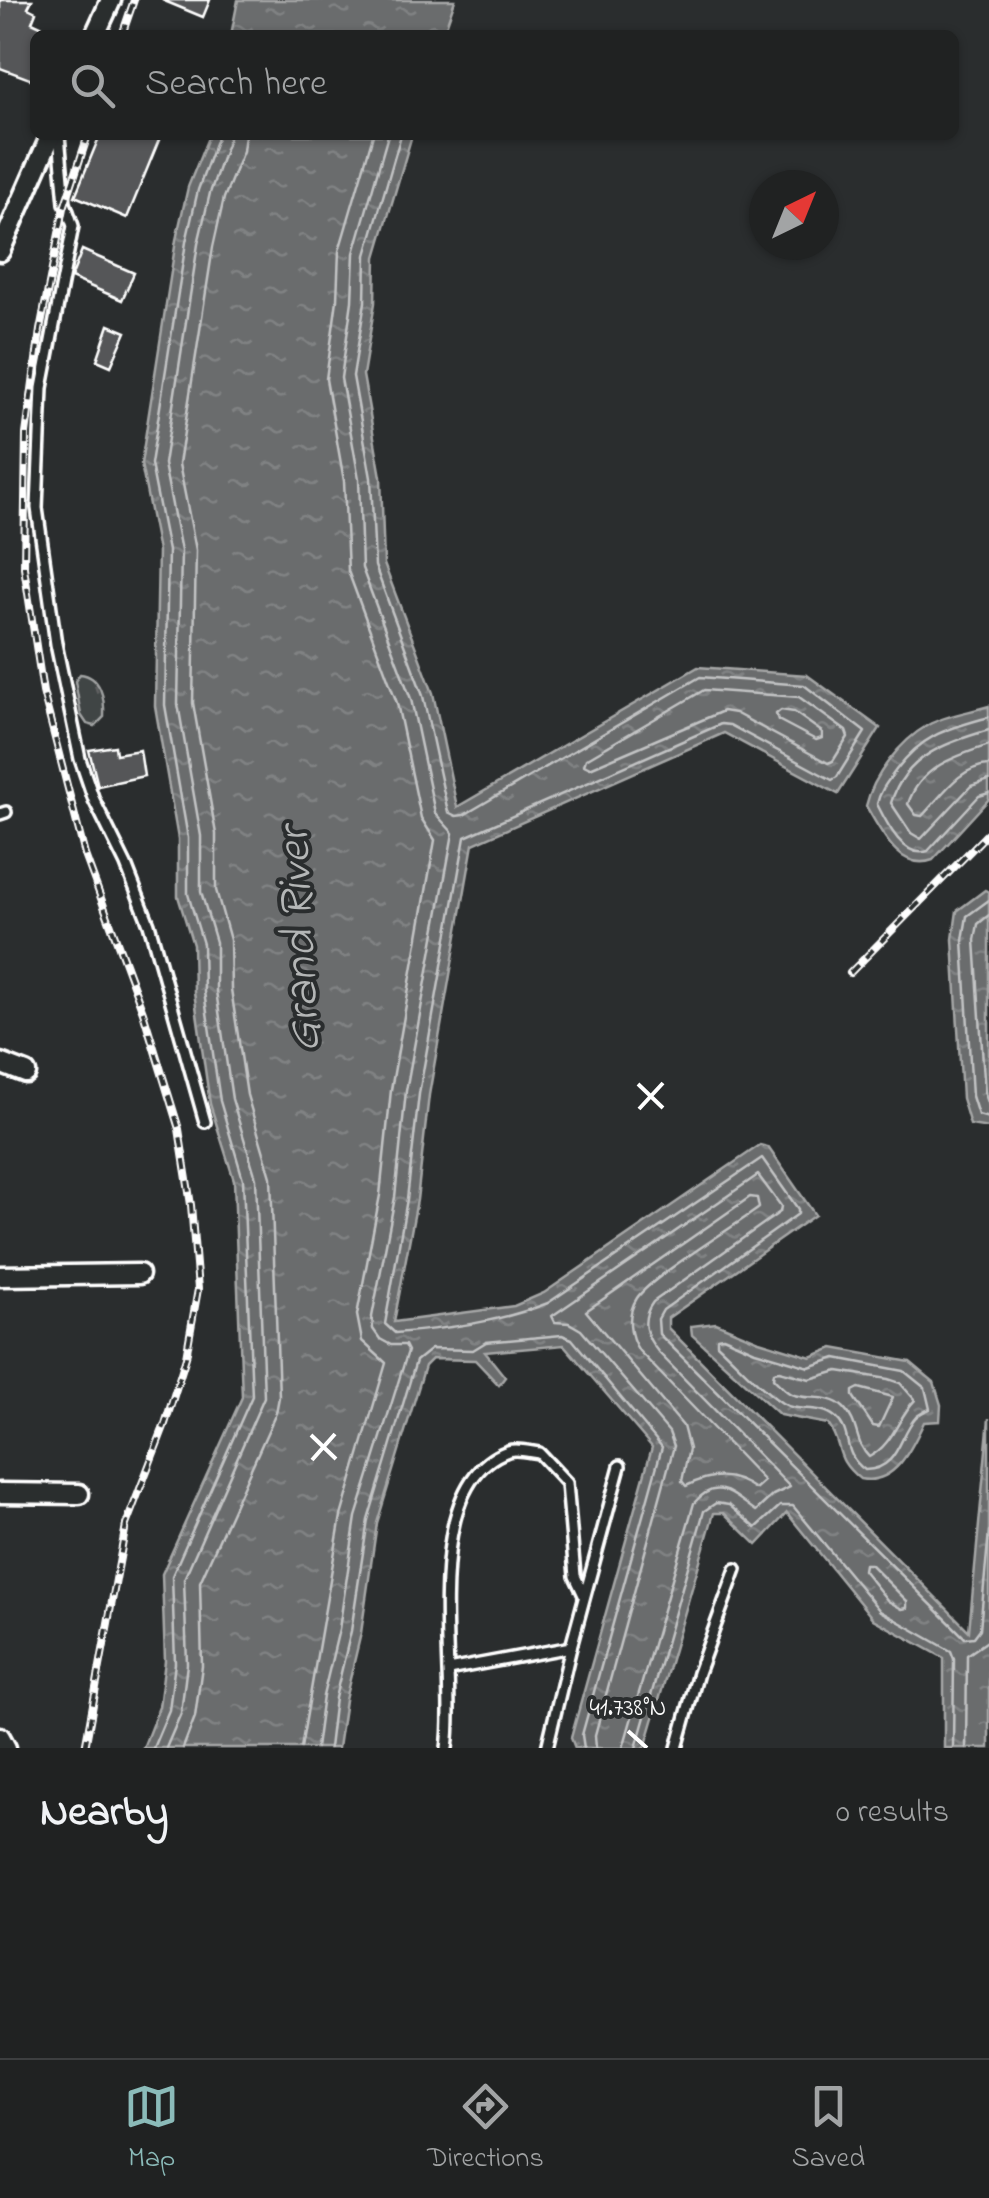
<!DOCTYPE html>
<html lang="en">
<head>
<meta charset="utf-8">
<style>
  :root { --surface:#202222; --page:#2d2f2f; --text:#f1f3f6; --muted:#a2a4a5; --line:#3d3f40; --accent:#8bbbb9 }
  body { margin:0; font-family:"Indie Flower",sans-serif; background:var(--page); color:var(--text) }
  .compass { position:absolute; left:749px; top:170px; width:90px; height:90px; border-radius:50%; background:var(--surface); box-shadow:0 2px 8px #0004; rotate:43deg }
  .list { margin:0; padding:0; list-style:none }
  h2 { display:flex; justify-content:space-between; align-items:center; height:130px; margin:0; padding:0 40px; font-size:42px }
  h2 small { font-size:32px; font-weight:400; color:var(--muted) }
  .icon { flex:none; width:55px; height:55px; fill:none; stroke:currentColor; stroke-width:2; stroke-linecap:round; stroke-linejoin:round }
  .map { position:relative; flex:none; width:989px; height:1748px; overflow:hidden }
  .search { position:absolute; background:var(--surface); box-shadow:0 2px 8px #0004; left:30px; right:30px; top:30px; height:110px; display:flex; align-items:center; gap:25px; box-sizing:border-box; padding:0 35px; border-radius:15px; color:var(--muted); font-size:38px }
  .sheet { height:310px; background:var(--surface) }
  nav { display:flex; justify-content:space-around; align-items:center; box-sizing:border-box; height:140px; border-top:2px solid var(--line); background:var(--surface); font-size:28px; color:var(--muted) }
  nav a { display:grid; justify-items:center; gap:5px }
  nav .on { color:var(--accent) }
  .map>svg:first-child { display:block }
  .grass { fill:url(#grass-tufts); stroke:#a0a2a2; stroke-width:2.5 }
  .water { fill:url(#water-ripples); stroke:#a6a7a7; stroke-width:2.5 }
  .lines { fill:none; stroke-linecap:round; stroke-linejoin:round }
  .shore { stroke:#c3c4c5; stroke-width:2.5 }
  .building { fill:#555758; stroke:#fff; stroke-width:2.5 }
  .service-casing { stroke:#fff; stroke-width:16 }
  .minor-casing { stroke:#fff; stroke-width:25 }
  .service { stroke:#2a2d2e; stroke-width:9 }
  .minor { stroke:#2a2d2e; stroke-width:18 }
  .rail-casing { stroke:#fff; stroke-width:8 }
  .rail { stroke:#2a2d2e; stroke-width:4; stroke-dasharray:11; stroke-linecap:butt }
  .ticks { fill:none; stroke:#fff; stroke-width:4 }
  .labels { text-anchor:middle; stroke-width:8; stroke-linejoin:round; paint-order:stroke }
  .water-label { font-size:48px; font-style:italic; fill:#b4b6b6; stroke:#2a2d2e }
  .ticks-label { font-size:25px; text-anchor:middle; fill:#fff; stroke:#2a2d2e; stroke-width:8; stroke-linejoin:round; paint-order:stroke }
</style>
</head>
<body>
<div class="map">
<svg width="989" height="1748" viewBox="0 0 989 1748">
  <defs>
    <pattern id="grass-tufts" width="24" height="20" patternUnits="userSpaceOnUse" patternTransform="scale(2.5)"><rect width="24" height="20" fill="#414445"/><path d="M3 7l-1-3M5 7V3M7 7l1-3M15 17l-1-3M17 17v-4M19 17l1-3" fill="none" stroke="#5e6061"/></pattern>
    <pattern id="water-ripples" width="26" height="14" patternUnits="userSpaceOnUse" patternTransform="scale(2.5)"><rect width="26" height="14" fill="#6a6c6d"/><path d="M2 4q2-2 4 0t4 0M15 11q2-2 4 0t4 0" fill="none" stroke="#808283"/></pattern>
  </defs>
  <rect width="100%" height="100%" fill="#2a2d2e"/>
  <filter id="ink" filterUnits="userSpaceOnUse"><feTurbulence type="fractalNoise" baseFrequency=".01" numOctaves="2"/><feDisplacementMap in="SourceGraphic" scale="20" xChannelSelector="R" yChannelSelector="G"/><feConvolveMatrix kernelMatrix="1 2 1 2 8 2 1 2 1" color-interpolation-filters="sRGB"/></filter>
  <g filter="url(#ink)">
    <path class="grass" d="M80 674C101 676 105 698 104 717L95 726 87 724 81 715 75 681Z"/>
    <g class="water">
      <path d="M238 0H455L443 35H231Z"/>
      <path d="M209 135H412L376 257 375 303 363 375 381 477 384 564 433 693 457 807 698 667 807 675 880 728 838 794 724 733 473 844 429 1095 417 1200 394 1322 514 1306 544 1293 760 1145 768 1147 815 1215 668 1318V1328L969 1631 989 1418V1748H944V1658L873 1619 787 1513 757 1545 724 1513H714L645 1748H575L571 1738 652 1447 564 1345 485 1352 505 1377 499 1385 475 1360 432 1359 425 1366 377 1523 361 1633 345 1700 338 1748H143L159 1707 165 1661 162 1574 242 1397 234 1180 210 1104 194 992 193 945 178 896V839L155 706 158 551 141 464 176 240 188 187Z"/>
      <path d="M989 706V799L933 860C899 872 881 831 866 806 873 776 900 741 928 725 945 715 970 712 989 706Z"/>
      <path d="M985 890 989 892V1128L970 1125 962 1098 953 939 957 911Z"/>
      <path d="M716 1323 759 1341 811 1357 833 1348 910 1362 934 1382 941 1405 940 1421 924 1422C912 1448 895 1486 860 1479 832 1456 845 1448 828 1424L780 1415 692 1335 691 1326Z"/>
    </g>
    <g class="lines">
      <g class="shore">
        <path d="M401 135 366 255 365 302 353 376 371 478 375 566 423 696 448 812 456 816 464 815 700 677 804 685 865 732 837 777 832 780 730 725 721 724 465 837 419 1094 407 1199 385 1324 395 1333C446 1329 500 1322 548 1303L762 1158 798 1209V1214L663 1310 658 1319 659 1334 965 1638 974 1637 980 1629 989 1531"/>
        <path d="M704 690 799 697 846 731 848 737 833 761 828 763 735 713 723 711 590 768 584 765 586 759Z"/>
        <path d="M781 710 794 712 822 732V738L816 740 778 720 776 714Z"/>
        <path d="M989 717C947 729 923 734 896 770 888 781 880 790 877 804 886 822 904 860 928 851L979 796 989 793"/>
        <path d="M989 730C947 742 905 756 891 803L911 833 921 839 971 786 989 780"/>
        <path d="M989 745C955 756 920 767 908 804L916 815 922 816C942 796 958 767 989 765"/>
        <path d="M989 900 967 916 963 940 972 1096 978 1115 989 1118"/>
        <path d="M989 915 978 924 975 940 985 1094 989 1105"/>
        <path d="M750 1197 757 1198 759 1208C734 1227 651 1277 637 1298 626 1315 629 1336 639 1351L764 1481 755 1489C730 1472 712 1474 686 1486L682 1481 689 1449 683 1426 586 1311Z"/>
        <path d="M723 1337 755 1351 809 1367 836 1358 904 1371 925 1388 930 1409C927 1410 919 1414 916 1417 899 1435 899 1470 865 1470 840 1452 854 1433 835 1417 820 1404 797 1413 782 1403 759 1388 738 1363 717 1344V1338Z"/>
        <path d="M779 1371 810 1379 838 1371 888 1379 900 1383 915 1400C897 1418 894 1444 869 1457 855 1444 859 1423 844 1408 829 1393 808 1401 791 1394 785 1391 778 1383 773 1378L774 1372Z"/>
        <path d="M859 1388 893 1397 879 1427 873 1426 853 1396V1391Z"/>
        <path d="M864 1564H870L907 1601V1608L902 1609 888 1601 863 1570Z"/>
        <path d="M153 1748 169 1710 175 1663 172 1576 252 1396 243 1179 220 1101 204 992 203 944 188 894V838L165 705 168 551 151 464 186 242 198 190 218 135"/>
        <path d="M166 1748 181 1713 187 1664 184 1579 264 1397 256 1178 232 1099 216 991V942L201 892V836L178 704 181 551 164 464 198 244 210 193 230 135"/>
        <path d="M183 1748 195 1717 202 1666 200 1582 276 1413 279 1397 271 1177 247 1095 231 989 230 940 216 890V834L193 703 196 550 179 464 213 247 224 198 243 151 245 135"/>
        <path d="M301 1748 341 1516 386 1363 362 1341 357 1315 380 1195 391 1090 435 840 421 818 397 703 348 571 344 481 326 379 337 300 339 251 373 135"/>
        <path d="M316 1748 323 1696 339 1629 356 1517 408 1351 405 1345H391L380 1339 373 1329 372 1317 395 1197 406 1091 453 833 435 813 411 699 362 568 359 479 341 378 352 301 354 253 388 135"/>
        <path d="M329 1748 335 1698 351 1631 368 1520 416 1361 431 1349 473 1350 486 1342 562 1335 572 1339 662 1447 582 1735 584 1748"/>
        <path d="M596 1748 595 1735 674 1446 669 1432 581 1330 569 1323 555 1322 552 1316 758 1175 781 1206 780 1212 653 1302C639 1321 646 1337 659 1353L790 1487 773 1495 756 1511C735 1497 718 1475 694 1503L623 1748"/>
        <path d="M636 1748 704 1511 716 1503 729 1505 756 1528 780 1506H793L880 1611 951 1651 954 1659 953 1748"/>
        <path d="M966 1748 967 1655 989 1640"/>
      </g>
    </g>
    <g class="building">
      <path d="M0 0H32L28 8 36 12 32 22 60 35H35V81L0 68Z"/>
      <path d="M162 0H210L203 17Z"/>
      <path d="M100 135H161L127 218 75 196Z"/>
      <path d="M82 250 134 273 122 300 71 278Z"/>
      <path d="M109 325 126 332 111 366 97 360Z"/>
      <path d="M115 746 116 754 140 750 144 776 98 786 89 750Z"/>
    </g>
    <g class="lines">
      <g class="service-casing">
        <g id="service">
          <path d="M59 135 65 203 73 226 42 388 37 508 56 644 80 759 94 800 126 865 149 924 205 1122"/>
          <path d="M0 814 6 812"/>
          <path d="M448 1670 571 1647"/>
          <path d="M447 1748C458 1673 415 1484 508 1451 517 1448 530 1452 539 1453L567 1483 575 1576 584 1595"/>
          <path d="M547 1748 571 1647 620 1466"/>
          <path d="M677 1748 698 1673 736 1569"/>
        </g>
      </g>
      <g class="minor-casing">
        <g id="minor">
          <path d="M95 35 111 0"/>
          <path d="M0 251 51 135"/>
          <path d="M0 1063 26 1073"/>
          <path d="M0 1276 139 1274"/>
          <path d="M0 1493 79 1494"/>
          <path d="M0 1737 6 1748"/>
        </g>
      </g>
      <use href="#service" class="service"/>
      <use href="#minor" class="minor"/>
      <g class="rail-casing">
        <g id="rail">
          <path d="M122 35 134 0"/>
          <path d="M850 973 989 832"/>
          <path d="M85 1748 126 1525 165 1424 186 1357 198 1289 191 1205 179 1129 143 1012 85 855 43 692 24 567 26 434 40 330 64 208 88 135"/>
        </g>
      </g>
      <use href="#rail" class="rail"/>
    </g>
  </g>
  <path class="ticks" d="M638 1084 663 1108M639 1109 663 1083M311 1435 336 1459M312 1460 335 1434M628 1731 647 1748"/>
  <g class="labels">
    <g class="water-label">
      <text transform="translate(296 940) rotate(-93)" y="17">Grand River</text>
    </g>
  </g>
  <g class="ticks-label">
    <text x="628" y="1715">41.738°N</text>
  </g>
</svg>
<svg class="compass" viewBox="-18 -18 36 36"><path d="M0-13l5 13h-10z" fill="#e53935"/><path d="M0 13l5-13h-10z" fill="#a2a4a5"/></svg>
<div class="search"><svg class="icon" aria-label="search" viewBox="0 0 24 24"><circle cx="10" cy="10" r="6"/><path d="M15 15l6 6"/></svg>Search here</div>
</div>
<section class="sheet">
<h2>Nearby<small>0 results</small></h2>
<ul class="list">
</ul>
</section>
<nav>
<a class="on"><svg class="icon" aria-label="map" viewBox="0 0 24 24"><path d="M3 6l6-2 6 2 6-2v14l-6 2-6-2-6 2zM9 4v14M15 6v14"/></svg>Map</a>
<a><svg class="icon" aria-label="directions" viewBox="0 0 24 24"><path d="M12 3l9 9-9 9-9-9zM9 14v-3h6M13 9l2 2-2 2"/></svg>Directions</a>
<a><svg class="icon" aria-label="saved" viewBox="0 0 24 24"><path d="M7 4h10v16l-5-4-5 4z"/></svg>Saved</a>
</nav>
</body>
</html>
